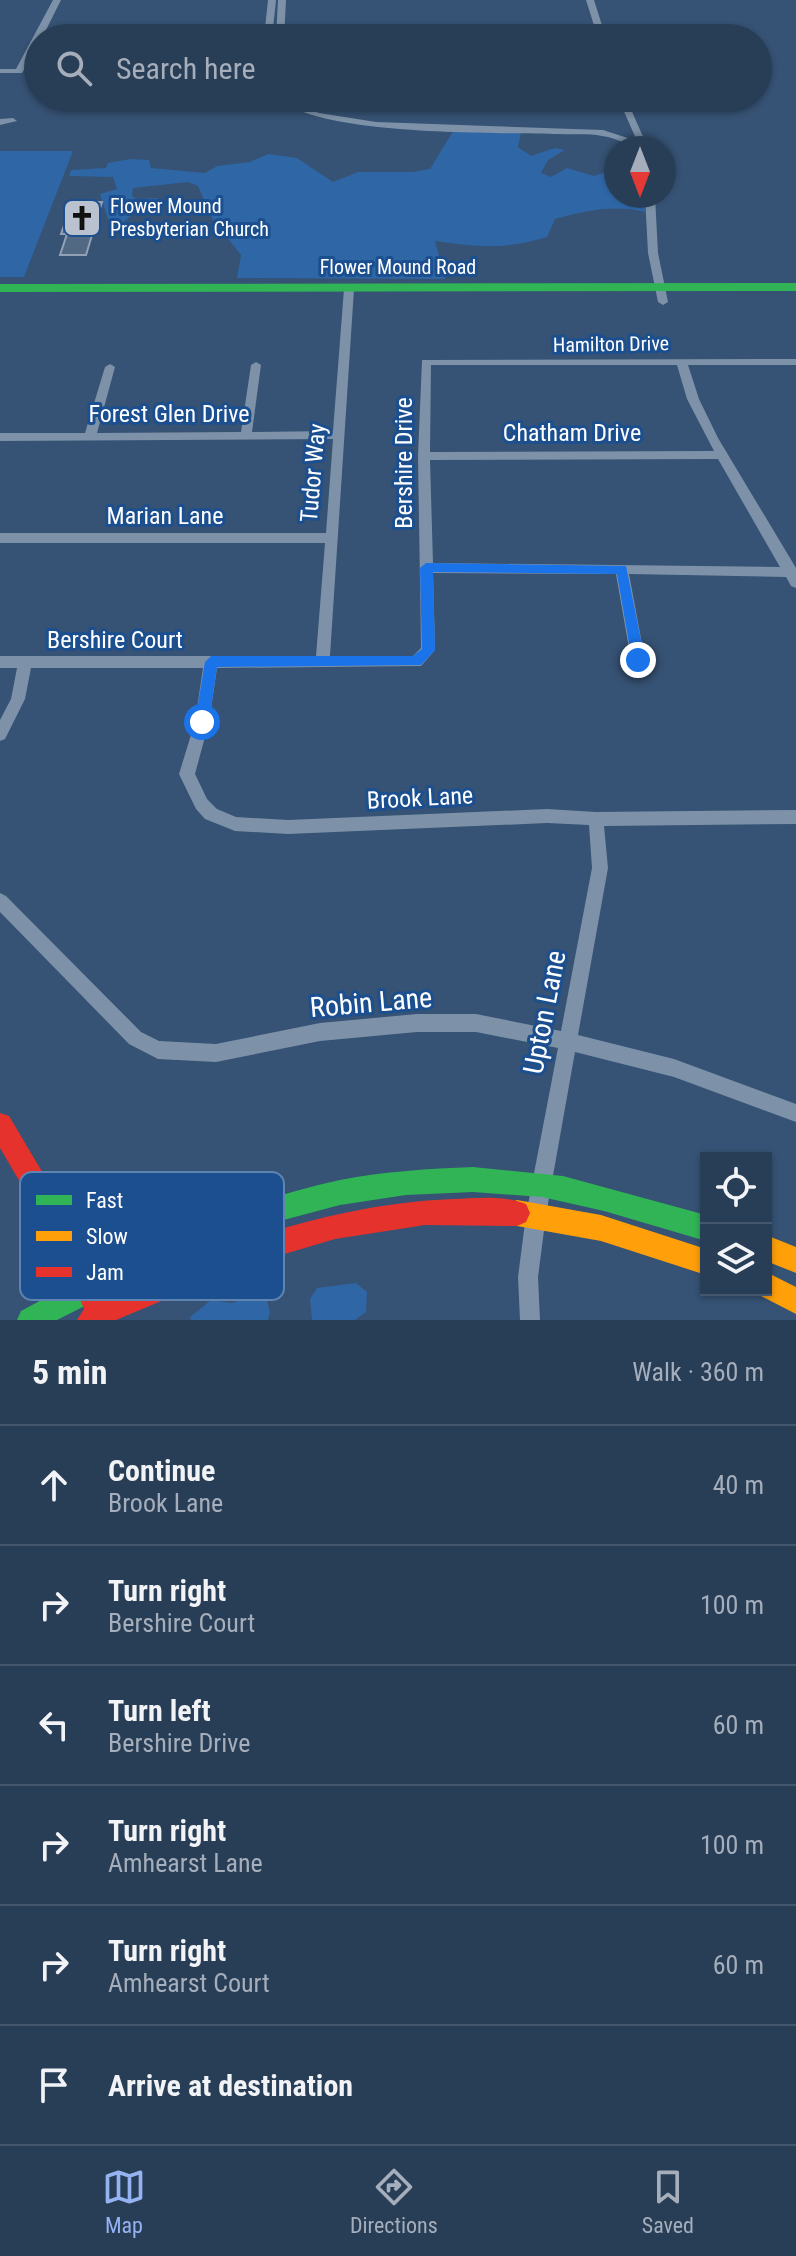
<!DOCTYPE html>
<html lang="en">
<head>
<meta charset="utf-8">
<style>
  :root { --surface:#283e57; --page:#30455d; --text:#f1f3f6; --muted:#a5aeba; --line:#44576d; --accent:#95b2f1 }
  body { margin:0; font-family:"Roboto Condensed",sans-serif; background:var(--page); color:var(--text) }
  .controls { position:absolute; right:24px; bottom:24px; display:grid; overflow:hidden; border-radius:0px; box-shadow:0 2px 6px #0004 }
  .controls button { width:72px; height:72px; display:grid; place-items:center; padding:0; border:0; border-bottom:2px solid var(--line); background:var(--surface); color:var(--text); font:40px sans-serif }
  .compass { position:absolute; left:604px; top:136px; width:72px; height:72px; border-radius:50%; background:var(--surface); box-shadow:0 2px 6px #0004; rotate:180deg }
  .stop { position:absolute; width:24px; height:24px; margin:-18px; border:6px solid #1a73e8; border-radius:50%; background:#fff }
  .stop.end { background:#1a73e8; border-color:#fff; box-shadow:0 2px 8px #0008 }
  .list { margin:0; padding:0; list-style:none }
  h2 { display:flex; justify-content:space-between; align-items:center; height:104px; margin:0; padding:0 32px; font-size:34px }
  h2 small { font-size:26px; font-weight:400; color:var(--muted) }
  .list li { display:grid; grid-template-columns:52px 1fr auto; gap:24px; align-items:center; box-sizing:border-box; height:120px; padding:0 32px; border-top:2px solid var(--line) }
  .list b { display:block; font-size:30px; white-space:nowrap }
  .list p { margin:0; font-size:26px; white-space:nowrap; color:var(--muted) }
  .list em { font-size:26px; font-style:normal; color:var(--muted) }
  .icon { flex:none; width:44px; height:44px; fill:none; stroke:currentColor; stroke-width:2; stroke-linecap:round; stroke-linejoin:round }
  .map { position:relative; flex:none; width:796px; height:1320px; overflow:hidden }
  .search { position:absolute; background:var(--surface); box-shadow:0 2px 6px #0004; left:24px; right:24px; top:24px; height:88px; display:flex; align-items:center; gap:20px; box-sizing:border-box; padding:0 28px; border-radius:44px; color:var(--muted); font-size:30px }
  .sheet { height:824px; background:var(--surface) }
  nav { display:flex; justify-content:space-around; align-items:center; box-sizing:border-box; height:112px; border-top:2px solid var(--line); background:var(--surface); font-size:22px; color:var(--muted) }
  nav a { display:grid; justify-items:center; gap:4px }
  nav .on { color:var(--accent) }
  .map>svg:first-child { display:block }
  .green { fill:#2f66a5 }
  .building { fill:#526984; stroke:#92a2b6; stroke-width:2 }
  .lines { fill:none; stroke-linecap:round; stroke-linejoin:round }
  .street { fill:#7d92a8; fill-rule:evenodd }
  .fast { fill:#30b455; fill-rule:evenodd }
  .slow { fill:#ff9f0a; fill-rule:evenodd }
  .jam { fill:#e5322d; fill-rule:evenodd }
  .route { fill:#1a73e8 }
  .labels { text-anchor:middle; stroke-width:6; stroke-linejoin:round; paint-order:stroke }
  .far-poi-label { font-size:20px; fill:#fff; stroke:#1b4f8f; text-anchor:start }
  .far-street-label { font-size:20px; fill:#fff; stroke:#1b4f8f }
  .street-label { font-size:24px; fill:#fff; stroke:#1b4f8f }
  .near-street-label { font-size:28px; fill:#fff; stroke:#1b4f8f }
  .key { fill:#1b4f8f; stroke:#5f84b1; stroke-width:2 }
  .key-label { font-size:22px; fill:#fff }
</style>
</head>
<body>
<div class="map">
<svg width="796" height="1320" viewBox="0 0 796 1320">
  <rect width="100%" height="100%" fill="#365274"/>
  <g class="green">
    <path d="M455 128 521 132 518 147 531 156 555 148 565 150 548 160 541 173 551 177 567 168 594 176 616 169V196H645V212C613 204 585 211 555 219L547 237C504 250 478 247 435 241L445 279 237 278 241 255 213 220 198 186 188 182 133 188 132 196 136 199 157 198 156 209 144 214 134 213 120 225 108 219 100 194 117 189 113 177 69 176 71 170 106 168 108 163 130 159 149 160 151 168 205 173 217 166 250 162 268 154 297 158 333 182 358 172H413L430 169Z"/>
    <path d="M0 151H73L24 277H0Z"/>
    <path d="M356 1283 367 1292 366 1312 355 1320H312L310 1299 317 1288Z"/>
    <path d="M254 1295 267 1300 270 1313 268 1320H191L190 1317 211 1300 232 1303Z"/>
  </g>
  <path class="building" d="M72 202H102L86 255H60L67 234H61Z"/>
  <g class="lines">
    <g class="street">
      <path d="M53 0H61L42 38H38V45L22 73H0V69H16Z"/>
      <path d="M268 0H276L272 38H264Z"/>
      <path d="M278 0H286L284 38H276Z"/>
      <path d="M586 0H594L606 38H598Z"/>
      <path d="M278 98H287L299 106 319 113 376 122 603 130 637 141 618 98H626L648 148C632 148 618 138 602 136 588 133 573 135 559 134 497 132 321 137 278 98Z"/>
      <path d="M0 119 13 118 17 121 0 125Z"/>
      <path d="M645 196H655L658 253 668 302 663 305 658 302 648 253Z"/>
      <path d="M349 286 354 289 330 656H413L421 648 418 456 422 360 796 359V365H688L699 399 718 438 796 568V588L791 586 786 577 629 574 645 660 643 664H633L631 660 616 574 433 573 435 650 421 666 217 668 209 722 195 774 207 799 217 809 236 817 288 820 547 809 596 812 796 810V824L604 826 608 868 578 1035 674 1059 796 1104V1122L674 1077 575 1052 546 1215 538 1277 540 1320H520L518 1277 526 1215 558 1048 476 1032H417L320 1041 216 1062 158 1059 129 1044 0 912V893L6 896 141 1032 159 1041 216 1044 320 1023 417 1014H476L561 1031 592 868 589 825 547 823 288 834 235 831 205 819 196 809 179 774 195 722 203 668H31L25 699 5 739 0 741V720L11 699 17 668H0V656H316L325 543H0V533H326L333 439 0 441V433H85L105 367 110 364 115 367 97 433 241 432 251 365 256 362 261 365 252 432 333 431 344 289ZM431 365H677L687 399 714 451 430 452ZM718 459 780 567 433 563 430 460Z"/>
    </g>
    <g class="fast">
      <path d="M796 283V291L0 292V284Z"/>
      <path d="M473 1167 563 1176 706 1215V1241L604 1211 542 1197 473 1192 406 1195 340 1205 276 1222 160 1268 57 1320H17L21 1311C122 1257 227 1204 340 1180 384 1171 429 1169 473 1167Z"/>
    </g>
    <g class="slow">
      <path d="M517 1200 601 1215 706 1249V1275L601 1241 517 1226 508 1222 504 1213 508 1204Z"/>
      <path d="M766 1235 796 1247V1273L766 1261Z"/>
      <path d="M766 1272 796 1287V1314L757 1294 755 1290H766Z"/>
    </g>
    <path class="jam" d="M0 1113 9 1116 79 1234 107 1297C217 1246 331 1204 453 1199 476 1198 505 1195 526 1204L530 1213 526 1222 517 1226 425 1225 335 1239 247 1265 116 1320H77L84 1309 61 1252 0 1148Z"/>
  </g>
  <path class="route" d="M426 563 626 566 645 660 638 665 632 660 617 574 433 572 435 650 421 665 217 667 209 722 207 726H197L195 722 205 662 211 656H413L422 649 420 568Z"/>
  <defs>
    <g id="church-square" transform="scale(2)"><rect x="-9" y="-9" width="18" height="18" rx="4" fill="#b9c2ce" stroke="#1b4f8f"/><path d="M-1.2-6h2.4v3.5h3.3v2.4h-3.3V6h-2.4V-.1h-3.3v-2.4h3.3Z" fill="#111"/></g>
  </defs>
  <g fill-rule="evenodd">
    <use href="#church-square" x="82" y="218"/>
  </g>
  <g class="labels">
    <g class="far-poi-label">
      <text x="110" y="213">Flower Mound<tspan x="110" dy="23">Presbyterian Church</tspan></text>
    </g>
    <g class="far-street-label">
      <text x="398" y="274">Flower Mound Road</text>
      <text transform="translate(611 344) rotate(-1)" y="7">Hamilton Drive</text>
    </g>
    <g class="street-label">
      <text x="169" y="422">Forest Glen Drive</text>
      <text x="572" y="441">Chatham Drive</text>
      <text transform="translate(404 463) rotate(-90)" y="8">Bershire Drive</text>
      <text transform="translate(313 473) rotate(-85)" y="8">Tudor Way</text>
      <text x="165" y="524">Marian Lane</text>
      <text x="115" y="648">Bershire Court</text>
      <text transform="translate(420 798) rotate(-3)" y="8">Brook Lane</text>
    </g>
    <g class="near-street-label">
      <text transform="translate(371 1002) rotate(-5)" y="10">Robin Lane</text>
      <text transform="translate(544 1012) rotate(-79)" y="10">Upton Lane</text>
    </g>
  </g>
  <rect x="20" y="1172" width="264" height="128" rx="12" class="key"/>
  <rect x="36" y="1195" width="36" height="10" fill="#30b455"/>
  <rect x="36" y="1231" width="36" height="10" fill="#ff9f0a"/>
  <rect x="36" y="1267" width="36" height="10" fill="#e5322d"/>
  <g class="key-label">
    <text x="86" y="1208">Fast</text>
    <text x="86" y="1244">Slow</text>
    <text x="86" y="1280">Jam</text>
  </g>
</svg>
<div class="controls">
<button><svg class="icon" aria-label="locate" viewBox="0 0 24 24"><circle cx="12" cy="12" r="6"/><path d="M12 2v4M12 18v4M2 12h4M18 12h4"/></svg></button>
<button><svg class="icon" aria-label="layers" viewBox="0 0 24 24"><path d="M12 4l9 5-9 5-9-5zM3 14l9 5 9-5"/></svg></button>
</div>
<svg class="compass" viewBox="-18 -18 36 36"><path d="M0-13l5 13h-10z" fill="#e53935"/><path d="M0 13l5-13h-10z" fill="#a5aeba"/></svg>
<div class="stop" style="left:202px;top:722px"></div>
<div class="stop end" style="left:638px;top:660px"></div>
<div class="search"><svg class="icon" aria-label="search" viewBox="0 0 24 24"><circle cx="10" cy="10" r="6"/><path d="M15 15l6 6"/></svg>Search here</div>
</div>
<section class="sheet">
<h2>5 min<small>Walk · 360 m</small></h2>
<ul class="list">
<li><svg class="icon" aria-label="ahead" viewBox="0 0 24 24"><path d="M12 20V5M6 11l6-6 6 6"/></svg><div><b>Continue</b><p>Brook Lane</p></div><em>40 m</em></li>
<li><svg class="icon" aria-label="right" viewBox="0 0 24 24"><path d="M7 20v-9h11M14 6l5 5-5 5"/></svg><div><b>Turn right</b><p>Bershire Court</p></div><em>100 m</em></li>
<li><svg class="icon" aria-label="left" viewBox="0 0 24 24"><path d="M17 20v-9H6M10 6l-5 5 5 5"/></svg><div><b>Turn left</b><p>Bershire Drive</p></div><em>60 m</em></li>
<li><svg class="icon" aria-label="right" viewBox="0 0 24 24"><path d="M7 20v-9h11M14 6l5 5-5 5"/></svg><div><b>Turn right</b><p>Amhearst Lane</p></div><em>100 m</em></li>
<li><svg class="icon" aria-label="right" viewBox="0 0 24 24"><path d="M7 20v-9h11M14 6l5 5-5 5"/></svg><div><b>Turn right</b><p>Amhearst Court</p></div><em>60 m</em></li>
<li><svg class="icon" aria-label="arrive" viewBox="0 0 24 24"><path d="M6 21V4h12l-3 4 3 4H6"/></svg><div><b>Arrive at destination</b></div></li>
</ul>
</section>
<nav>
<a class="on"><svg class="icon" aria-label="map" viewBox="0 0 24 24"><path d="M3 6l6-2 6 2 6-2v14l-6 2-6-2-6 2zM9 4v14M15 6v14"/></svg>Map</a>
<a><svg class="icon" aria-label="directions" viewBox="0 0 24 24"><path d="M12 3l9 9-9 9-9-9zM9 14v-3h6M13 9l2 2-2 2"/></svg>Directions</a>
<a><svg class="icon" aria-label="saved" viewBox="0 0 24 24"><path d="M7 4h10v16l-5-4-5 4z"/></svg>Saved</a>
</nav>
</body>
</html>
